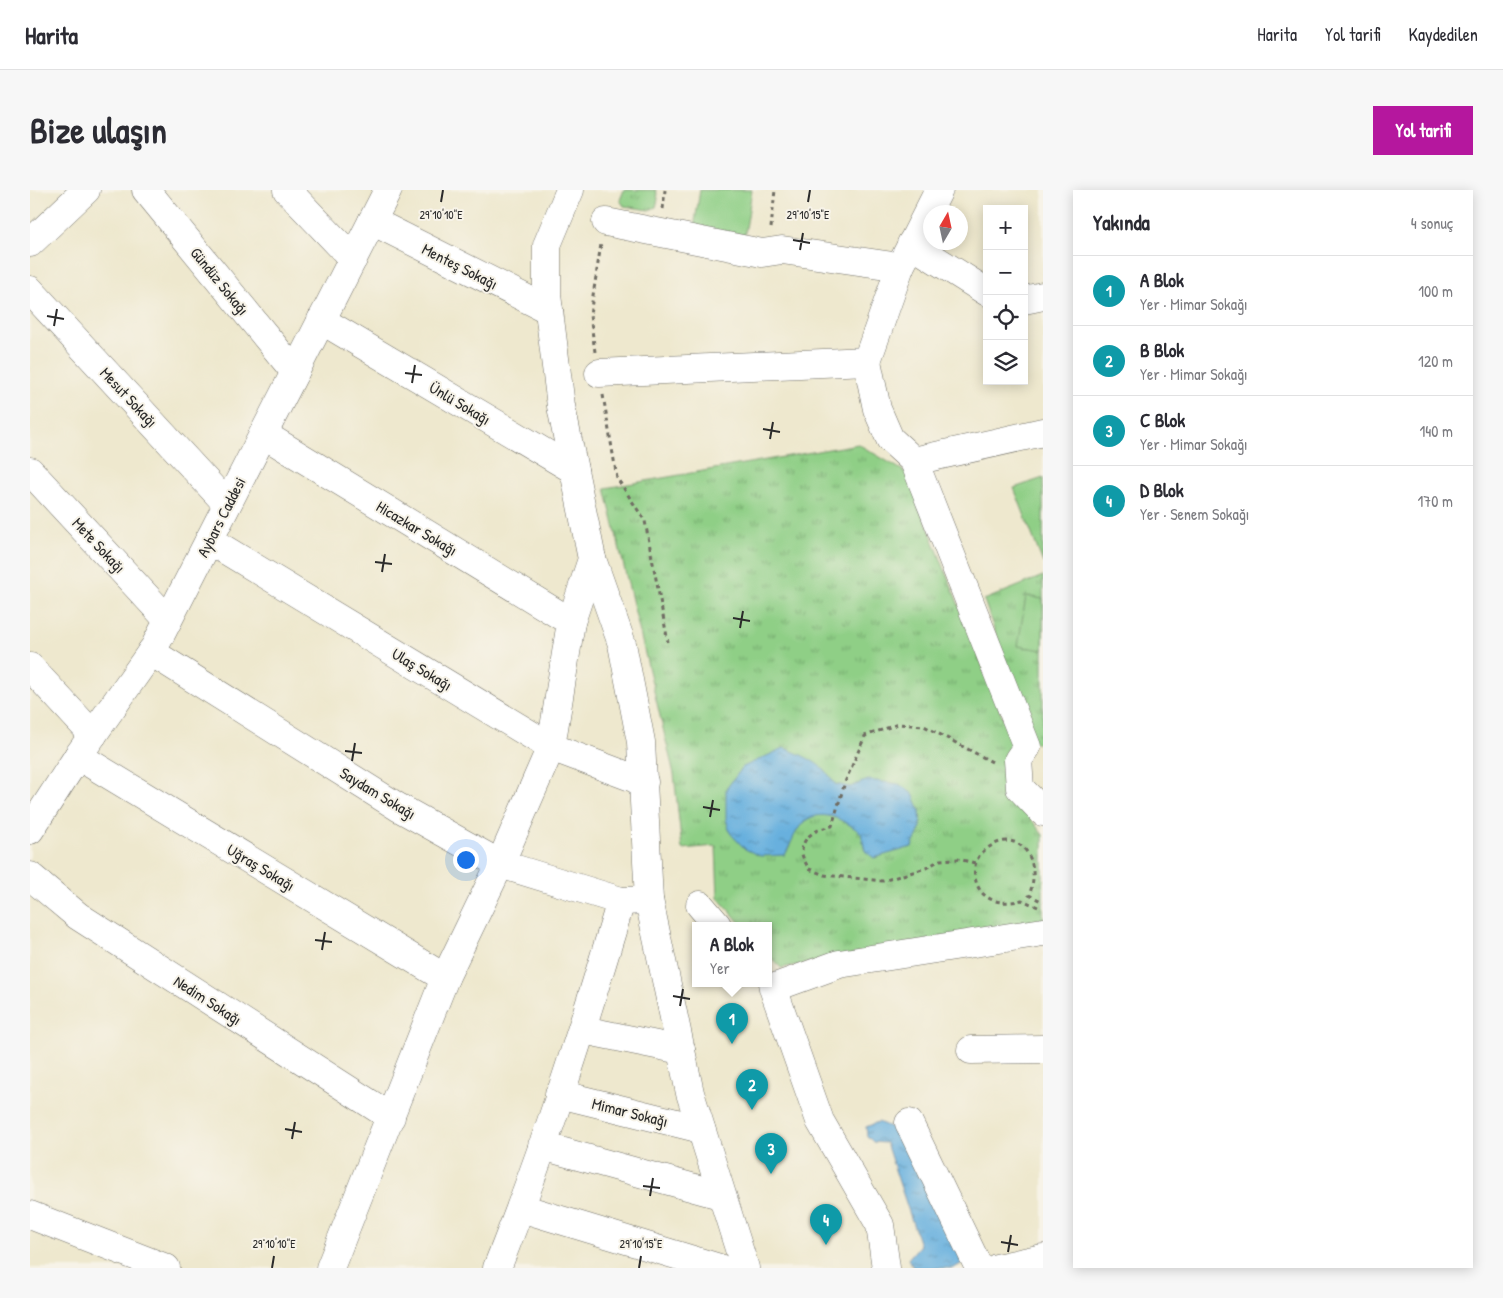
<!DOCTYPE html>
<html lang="tr">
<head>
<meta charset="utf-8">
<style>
  :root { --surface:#fff; --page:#f7f7f7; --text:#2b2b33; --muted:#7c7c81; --line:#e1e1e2; --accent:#b5179e }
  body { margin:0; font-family:"Patrick Hand",sans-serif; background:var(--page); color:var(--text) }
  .controls { position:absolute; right:15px; top:15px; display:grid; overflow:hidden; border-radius:0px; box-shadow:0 2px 12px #0003 }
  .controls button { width:45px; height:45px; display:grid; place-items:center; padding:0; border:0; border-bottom:1px solid var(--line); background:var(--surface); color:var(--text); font:25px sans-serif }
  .compass { position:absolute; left:893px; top:15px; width:45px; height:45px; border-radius:50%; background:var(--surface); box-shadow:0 2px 12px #0003; rotate:9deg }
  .you { position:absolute; left:435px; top:669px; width:18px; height:18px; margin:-12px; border:4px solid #fff; border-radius:50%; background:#1a73e8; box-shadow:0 0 0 8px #1a73e833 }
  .badge { display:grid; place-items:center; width:32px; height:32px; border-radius:50%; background:var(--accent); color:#fff; font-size:16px; font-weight:700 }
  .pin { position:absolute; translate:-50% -41px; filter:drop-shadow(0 1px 2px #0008) }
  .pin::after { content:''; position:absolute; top:26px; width:18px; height:15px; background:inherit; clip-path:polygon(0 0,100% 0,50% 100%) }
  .popup { position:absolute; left:662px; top:732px; width:80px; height:65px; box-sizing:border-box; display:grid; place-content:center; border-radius:0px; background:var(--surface); filter:drop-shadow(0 1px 4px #0005); font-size:16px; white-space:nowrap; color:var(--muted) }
  .popup b { font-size:19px; color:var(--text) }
  .popup::after { content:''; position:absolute; left:50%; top:100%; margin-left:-10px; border:10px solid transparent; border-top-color:var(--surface) }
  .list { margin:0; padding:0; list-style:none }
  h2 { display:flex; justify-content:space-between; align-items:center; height:65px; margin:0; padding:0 20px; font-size:21px }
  h2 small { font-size:16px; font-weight:400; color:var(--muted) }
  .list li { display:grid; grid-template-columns:32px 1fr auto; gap:15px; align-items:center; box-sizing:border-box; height:70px; padding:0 20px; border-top:1px solid var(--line) }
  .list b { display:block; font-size:19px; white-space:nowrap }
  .list p { margin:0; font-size:16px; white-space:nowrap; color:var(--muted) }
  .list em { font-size:16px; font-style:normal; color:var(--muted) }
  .icon { flex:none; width:28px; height:28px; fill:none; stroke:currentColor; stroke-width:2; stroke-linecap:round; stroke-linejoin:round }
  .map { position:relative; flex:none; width:1013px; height:1078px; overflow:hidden; border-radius:0px }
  header { display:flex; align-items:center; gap:30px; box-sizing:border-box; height:70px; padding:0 25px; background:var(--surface); border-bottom:1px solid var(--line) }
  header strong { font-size:24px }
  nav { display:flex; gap:28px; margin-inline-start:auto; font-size:18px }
  .intro { display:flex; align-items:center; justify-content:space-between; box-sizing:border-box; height:120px; padding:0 30px }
  h1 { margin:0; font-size:35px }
  .button { padding:12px 22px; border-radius:0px; background:var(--accent); color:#fff; font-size:18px; font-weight:700 }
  main { display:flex; gap:30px; padding:0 30px }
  aside { flex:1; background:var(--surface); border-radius:0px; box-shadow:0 2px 12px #0003 }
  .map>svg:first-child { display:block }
  .grass { fill:url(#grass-tufts); stroke:#5d7d58 }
  .pitch { fill:#8fcf86; stroke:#5d7d58 }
  .water { fill:url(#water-ripples); stroke:#496e84 }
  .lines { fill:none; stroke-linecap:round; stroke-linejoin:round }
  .minor-casing { stroke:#6f6d64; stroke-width:29 }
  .path { stroke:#6f6d64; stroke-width:3; stroke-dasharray:4 4; stroke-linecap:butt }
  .minor { stroke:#fff; stroke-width:28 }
  .ticks { fill:none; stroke:#2b2b2b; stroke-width:2 }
  .labels { text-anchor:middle; stroke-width:4; stroke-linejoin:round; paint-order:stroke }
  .street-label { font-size:16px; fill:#2b2b2b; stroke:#f7f3e8 }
  .ticks-label { font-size:12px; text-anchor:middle; fill:#2b2b2b; stroke:#f7f3e8; stroke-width:4; stroke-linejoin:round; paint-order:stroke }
</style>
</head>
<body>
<header>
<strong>Harita</strong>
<nav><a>Harita</a><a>Yol tarifi</a><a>Kaydedilen</a></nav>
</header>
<div class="intro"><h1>Bize ulaşın</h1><a class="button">Yol tarifi</a></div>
<main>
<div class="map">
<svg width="1013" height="1078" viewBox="0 0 1013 1078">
  <defs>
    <pattern id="grass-tufts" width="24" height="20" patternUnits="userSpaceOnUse" patternTransform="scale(1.25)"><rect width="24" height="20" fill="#8fcf86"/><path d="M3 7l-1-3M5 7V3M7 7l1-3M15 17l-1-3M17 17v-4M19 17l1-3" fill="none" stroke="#75a86e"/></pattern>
    <pattern id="water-ripples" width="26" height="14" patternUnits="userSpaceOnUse" patternTransform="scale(1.25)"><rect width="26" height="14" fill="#67b0de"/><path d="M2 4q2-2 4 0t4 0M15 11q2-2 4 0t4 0" fill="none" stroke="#558fb4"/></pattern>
  </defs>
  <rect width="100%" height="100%" fill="#f7f3e8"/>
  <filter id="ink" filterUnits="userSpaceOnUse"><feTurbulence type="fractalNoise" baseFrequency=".02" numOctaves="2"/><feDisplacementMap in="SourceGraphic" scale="10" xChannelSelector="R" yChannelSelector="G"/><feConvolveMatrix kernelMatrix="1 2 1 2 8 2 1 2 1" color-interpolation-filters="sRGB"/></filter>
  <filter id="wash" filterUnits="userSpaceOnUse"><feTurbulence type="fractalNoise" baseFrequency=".0096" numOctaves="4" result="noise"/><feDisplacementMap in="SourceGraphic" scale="20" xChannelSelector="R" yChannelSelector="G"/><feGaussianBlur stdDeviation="1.12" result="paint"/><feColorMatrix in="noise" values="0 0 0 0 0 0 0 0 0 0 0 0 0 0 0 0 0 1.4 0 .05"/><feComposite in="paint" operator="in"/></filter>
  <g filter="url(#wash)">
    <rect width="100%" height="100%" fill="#eee8ce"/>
    <g class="grass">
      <path d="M594 0H626L628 9 626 17 619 20 594 16 590 10Z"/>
      <path d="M828 254 877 283 982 551 974 593 1013 645V730L751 778 738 765V735H712L688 708 686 656 652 659 644 584 575 298Z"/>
      <path d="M1013 386V555L1002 551 954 410Z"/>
    </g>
    <g class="pitch">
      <path d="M670 0H722L715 45 664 38Z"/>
      <path d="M1013 288V373L984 298Z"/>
      <path d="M996 406 1013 409V460L988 456Z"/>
    </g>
    <g class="water">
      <path d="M754 558C775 566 794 574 805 594L820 597 838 590 869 594 883 604 890 620 891 637 882 657 844 668 835 661 831 643C817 632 796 619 778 629 766 636 761 655 755 665L730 666 715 659 700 643 696 629V599L713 577Z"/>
      <path d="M848 932 860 937 867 935 934 1072 924 1078H884L878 1069 890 1055 856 953 843 952 837 946 836 937Z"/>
    </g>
  </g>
  <g filter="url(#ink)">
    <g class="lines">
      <g class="minor-casing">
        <g id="minor">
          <path d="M116 0 265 182"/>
          <path d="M257 0 323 69"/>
          <path d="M342 31 519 120"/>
          <path d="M576 32 732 63 752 60 870 77"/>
          <path d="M0 53 56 0"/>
          <path d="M881 54 957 102"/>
          <path d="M0 100 197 314"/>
          <path d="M994 110 1013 106"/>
          <path d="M291 130 544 280"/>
          <path d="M837 171 847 219 860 249 884 271 1013 242"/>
          <path d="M569 183 837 171 870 77 909 0"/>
          <path d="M233 244 541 432"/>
          <path d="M884 271 997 557 988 570 990 598 1013 622"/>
          <path d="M0 281 138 430"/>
          <path d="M179 350 521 557 614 592"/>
          <path d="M121 462 368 617 470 674 591 711 619 710 611 552 592 454 562 369"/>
          <path d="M0 477 63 545"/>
          <path d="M48 566 415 788"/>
          <path d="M0 640 48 566 124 458 358 0"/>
          <path d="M0 686 48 726 361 927"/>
          <path d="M619 710 660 903 715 1078"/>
          <path d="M670 715 687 735"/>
          <path d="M553 840 651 860"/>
          <path d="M941 860 1013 859"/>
          <path d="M529 904 671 939"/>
          <path d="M879 933 949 1078"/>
          <path d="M512 956 690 1005"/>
          <path d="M491 1018 689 1078"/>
          <path d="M0 1025 136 1078"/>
          <path d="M300 1078 415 788 470 674 521 557 541 432 562 369 531 216 517 105V55L540 0"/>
          <path d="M467 1078C515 958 554 835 591 711"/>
          <path d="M856 1078 850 1035 790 931 743 798 809 774 1013 742"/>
          <path d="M967 1078 1013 1068"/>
        </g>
      </g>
      <g class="path">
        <path d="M633 19 635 0"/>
        <path d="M741 38 745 0"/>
        <path d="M565 162 560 125 571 54"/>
        <path d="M573 205 587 288 615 331 638 452"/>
        <path d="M945 673 928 669 910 670 896 678 853 691 794 685 779 679C777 675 773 669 772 664 771 646 787 639 802 636L815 592 835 546 868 534 894 536 964 573"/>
        <path d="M1008 717 992 710C971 716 949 711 945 687 943 676 947 666 955 660 990 633 1013 672 999 705L1013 712"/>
      </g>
      <use href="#minor" class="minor"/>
    </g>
  </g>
  <path class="ticks" d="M411 12 413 0M778 12 780 0M763 50 780 53M770 60 773 43M17 126 34 129M24 136 27 119M375 183 392 185M382 193 385 175M733 239 750 242M740 249 743 232M345 372 362 374M352 382 355 364M703 428 720 431M710 438 713 421M315 561 332 563M322 571 325 553M673 617 690 620M680 627 683 610M285 750 302 752M292 760 295 742M643 806 660 809M650 816 653 799M255 939 272 942M262 949 265 932M613 996 630 998M620 1006 623 988M971 1052 988 1055M978 1062 981 1045M242 1078 244 1066M609 1078 611 1066"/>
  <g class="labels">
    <g class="street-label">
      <text transform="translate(430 76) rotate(27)" y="6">Menteş Sokağı</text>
      <text transform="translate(190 91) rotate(51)" y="6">Gündüz Sokağı</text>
      <text transform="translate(99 207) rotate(47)" y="6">Mesut Sokağı</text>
      <text transform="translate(430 213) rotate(31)" y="6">Ünlü Sokağı</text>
      <text transform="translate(191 327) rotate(-63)" y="6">Aybars Caddesi</text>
      <text transform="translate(387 338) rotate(31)" y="6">Hicazkar Sokağı</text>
      <text transform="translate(69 355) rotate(47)" y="6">Mete Sokağı</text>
      <text transform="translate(392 479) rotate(31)" y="6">Ulaş Sokağı</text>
      <text transform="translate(348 603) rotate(31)" y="6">Saydam Sokağı</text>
      <text transform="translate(231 677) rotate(31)" y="6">Uğraş Sokağı</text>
      <text transform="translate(178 810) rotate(33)" y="6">Nedim Sokağı</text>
      <text transform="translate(600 922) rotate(14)" y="6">Mimar Sokağı</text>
    </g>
  </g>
  <g class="ticks-label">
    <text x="411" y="29">29°10'10"E</text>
    <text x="778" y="29">29°10'15"E</text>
    <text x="244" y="1058">29°10'10"E</text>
    <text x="611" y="1058">29°10'15"E</text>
  </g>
</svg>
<div class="controls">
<button>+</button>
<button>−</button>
<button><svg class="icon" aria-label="locate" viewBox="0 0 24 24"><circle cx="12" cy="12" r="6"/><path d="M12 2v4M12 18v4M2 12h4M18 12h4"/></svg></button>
<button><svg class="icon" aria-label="layers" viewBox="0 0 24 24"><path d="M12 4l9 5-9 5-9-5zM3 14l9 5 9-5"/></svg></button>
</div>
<svg class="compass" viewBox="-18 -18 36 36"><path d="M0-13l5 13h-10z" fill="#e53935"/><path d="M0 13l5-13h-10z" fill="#7c7c81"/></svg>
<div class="you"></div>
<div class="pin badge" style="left:702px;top:854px;background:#0f9aa8">1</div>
<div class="popup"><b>A Blok</b>Yer</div>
<div class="pin badge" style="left:722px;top:920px;background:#0f9aa8">2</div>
<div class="pin badge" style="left:741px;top:984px;background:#0f9aa8">3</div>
<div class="pin badge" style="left:796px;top:1055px;background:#0f9aa8">4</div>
</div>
<aside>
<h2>Yakında<small>4 sonuç</small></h2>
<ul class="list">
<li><span class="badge" style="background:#0f9aa8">1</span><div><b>A Blok</b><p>Yer · Mimar Sokağı</p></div><em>100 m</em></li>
<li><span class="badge" style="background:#0f9aa8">2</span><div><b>B Blok</b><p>Yer · Mimar Sokağı</p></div><em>120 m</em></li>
<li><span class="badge" style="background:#0f9aa8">3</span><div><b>C Blok</b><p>Yer · Mimar Sokağı</p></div><em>140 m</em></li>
<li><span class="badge" style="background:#0f9aa8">4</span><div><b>D Blok</b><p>Yer · Senem Sokağı</p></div><em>170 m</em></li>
</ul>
</aside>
</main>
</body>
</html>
